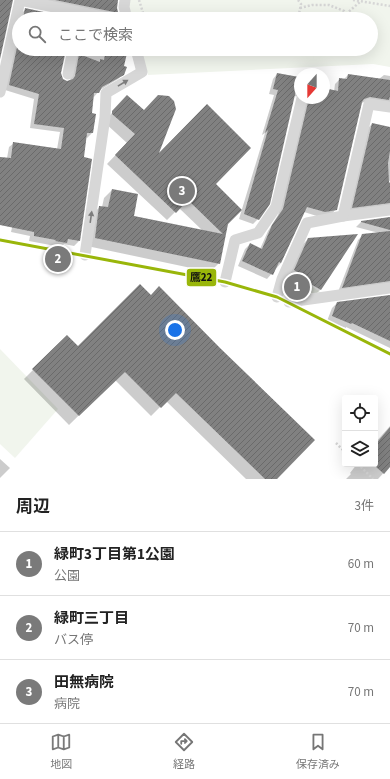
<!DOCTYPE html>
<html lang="ja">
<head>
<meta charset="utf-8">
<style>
  :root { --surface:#fff; --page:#f6f6f6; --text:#222; --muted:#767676; --line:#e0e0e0; --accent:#7a7a7a }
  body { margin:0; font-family:"Source Sans 3","Noto Sans JP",sans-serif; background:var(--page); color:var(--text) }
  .controls { position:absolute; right:12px; bottom:12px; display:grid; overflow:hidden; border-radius:4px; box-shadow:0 4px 16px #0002 }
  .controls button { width:36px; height:36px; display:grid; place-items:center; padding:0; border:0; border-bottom:1px solid var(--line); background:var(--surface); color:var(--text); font:20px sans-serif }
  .compass { position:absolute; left:294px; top:68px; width:36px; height:36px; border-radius:50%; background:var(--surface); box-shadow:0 4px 16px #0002; rotate:201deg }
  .you { position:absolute; left:175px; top:330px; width:14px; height:14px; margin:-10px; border:3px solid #fff; border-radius:50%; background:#1a73e8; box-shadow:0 0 0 6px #1a73e833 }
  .badge { display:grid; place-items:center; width:26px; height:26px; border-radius:50%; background:var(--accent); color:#fff; font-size:13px; font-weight:700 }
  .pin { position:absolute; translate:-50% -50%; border:2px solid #fff; box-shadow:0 1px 4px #0006 }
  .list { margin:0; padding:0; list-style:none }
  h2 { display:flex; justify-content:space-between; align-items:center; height:52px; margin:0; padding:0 16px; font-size:17px }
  h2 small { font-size:13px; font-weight:400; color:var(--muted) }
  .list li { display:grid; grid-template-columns:26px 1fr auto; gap:12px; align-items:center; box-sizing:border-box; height:64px; padding:0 16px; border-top:1px solid var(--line) }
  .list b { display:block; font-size:15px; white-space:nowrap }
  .list p { margin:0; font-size:13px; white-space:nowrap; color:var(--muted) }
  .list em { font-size:13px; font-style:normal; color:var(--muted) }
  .icon { flex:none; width:22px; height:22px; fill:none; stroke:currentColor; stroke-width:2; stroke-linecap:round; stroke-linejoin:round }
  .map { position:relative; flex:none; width:390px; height:479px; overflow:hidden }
  .search { position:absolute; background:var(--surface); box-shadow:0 4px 16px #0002; left:12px; right:12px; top:12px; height:44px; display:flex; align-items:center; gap:10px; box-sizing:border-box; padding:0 14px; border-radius:22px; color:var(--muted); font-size:15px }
  .sheet { height:244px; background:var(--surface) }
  nav { display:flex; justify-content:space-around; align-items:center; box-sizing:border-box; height:56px; border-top:1px solid var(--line); background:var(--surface); font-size:11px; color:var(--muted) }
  nav a { display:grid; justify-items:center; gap:2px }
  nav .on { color:var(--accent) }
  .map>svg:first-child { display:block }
  .green { fill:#f1f5ed }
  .shadow { fill:#0003 }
  .building { fill:url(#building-hatch) }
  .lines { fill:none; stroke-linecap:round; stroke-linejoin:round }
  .path { stroke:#d6d6d6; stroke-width:2.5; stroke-dasharray:2 2; stroke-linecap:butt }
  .street { stroke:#d7d7d7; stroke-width:11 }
  .bus-1-casing { stroke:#fff; stroke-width:6 }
  .bus-1 { stroke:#99b60a; stroke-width:3 }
  .oneway { fill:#7d7d7d }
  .line-badge { stroke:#fff; stroke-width:1.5 }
  .pale-badge-label { font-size:11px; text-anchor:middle; font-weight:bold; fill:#111 }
</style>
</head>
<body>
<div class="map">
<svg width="390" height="479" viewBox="0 0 390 479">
  <defs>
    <pattern id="building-hatch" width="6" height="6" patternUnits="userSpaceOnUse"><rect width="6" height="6" fill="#818181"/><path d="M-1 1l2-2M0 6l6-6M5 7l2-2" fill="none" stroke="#6a6a6a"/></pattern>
  </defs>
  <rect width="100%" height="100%" fill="#fff"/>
  <g class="green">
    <path d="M128 0H390V67L373 64 148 75 141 49H371V19H131Z"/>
    <path d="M288 271 325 295 289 301 279 296Z"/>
    <path d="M0 349 58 409 15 458 0 444Z"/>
  </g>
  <g class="shadow">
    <path d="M28 0H117L116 8 118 15 114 19Z"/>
    <path d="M26 9 73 19H20L21 14Z"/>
    <path d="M19 23V49H65L60 73 62 80 67 82 70 81 76 55 73 49H121L123 74 118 79 100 90 93 98 91 114 92 133 87 138 86 137 83 158 79 241 74 246 64 244 61 247 29 241 30 236 11 232 13 223 0 221V158H7L9 147 14 143 57 149 60 132 30 128 34 99 5 90Z"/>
    <path d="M277 74 300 84V97L294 96 258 219 253 224 239 219 265 133 262 135 274 95 269 94 273 79Z"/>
    <path d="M348 75 379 79 384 75 390 76V107L364 102 362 103 336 209 331 215 320 217 304 212 281 263 267 279 238 266 245 249 250 244 260 249 268 231 278 215 304 105 301 98H324V89L334 92 335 84 340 79 343 80Z"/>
    <path d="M119 105 156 157 214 184 227 224 219 263 210 272 87 246 91 215 100 207H102L104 198 112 190 133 216 203 231 179 208 167 220 107 164 127 143 104 122Z"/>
    <path d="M372 124 390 128V181L372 187 390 190V210L348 212 367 129Z"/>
    <path d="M390 218V288L338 292 358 240 363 235 379 233 356 227 361 222Z"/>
    <path d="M356 235 320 290 315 295 298 284 300 281 289 275 303 244 308 239Z"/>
    <path d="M151 296 276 479H246L166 401 151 416 115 380 69 425 24 379 67 336 78 347Z"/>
    <path d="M390 296V348L346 327V328L327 321 332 308 337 303Z"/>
    <path d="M390 426V466L378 479H346L351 474 350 473 357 464H375V443Z"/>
    <path d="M0 459 10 468 0 478Z"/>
  </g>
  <g class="building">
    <path d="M0 0H13L0 59Z"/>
    <path d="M55 0H118L117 8 119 16 114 12Z"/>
    <path d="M25 8 76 19H23Z"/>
    <path d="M19 38V49L66 50 61 73 63 79 67 81 73 79 75 76 79 54 100 62V59L104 60 106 49H128L124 66 127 67 124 75 102 87 99 93H94L92 113 96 114 93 133H87L84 157 92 159 80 241 68 239 67 243 55 241 56 240 34 236V232L0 225V157L11 158 13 142 61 149 64 128 34 124 39 94 9 85Z"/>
    <path d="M277 73 299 77 270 204 259 220 244 214 268 130 265 133 278 90 273 89Z"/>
    <path d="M348 74 390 80V96L389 100 370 97 364 99 362 102 337 210 325 212 307 207 281 263 279 262 273 275 242 261 250 243 262 249 272 225 283 209 309 98H324V88L338 91 339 78 347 79Z"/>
    <path d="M127 95 144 110 158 95 169 96 174 101 176 109 159 153 207 104 251 148 216 184 242 210 228 224 220 264 95 238 99 206 108 207 112 189 138 194 134 216 223 234 188 200 176 213 115 155 135 134 112 114V111Z"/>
    <path d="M372 123 390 127V151L388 163 389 183 390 182V203L352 208Z"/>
    <path d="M390 217V230L361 222V221Z"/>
    <path d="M390 231V281L342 288 362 234Z"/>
    <path d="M358 234 321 290 302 279 304 276 294 270 308 238Z"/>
    <path d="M140 284 151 295 159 286 220 348 315 440 277 479H265L176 393 161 408 125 372 79 416 32 369 67 335 78 346Z"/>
    <path d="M390 295V341L352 323 351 324 332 316 337 302Z"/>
    <path d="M390 427V467L384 474 375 466V445Z"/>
  </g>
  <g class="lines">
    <g class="path">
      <path d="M139 0 145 19"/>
      <path d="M298 0 301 4 298 19"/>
      <path d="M353 0 390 6"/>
      <path d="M300 8 312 5H329L344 11 348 19"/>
      <path d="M346 14 361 1"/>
      <path d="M155 49 156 51"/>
      <path d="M327 49H328"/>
      <path d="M295 279 308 287"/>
      <path d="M336 443 345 452"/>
      <path d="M358 464 373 479"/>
    </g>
    <g class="street">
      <path d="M125 0 124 7 127 19"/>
      <path d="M68 74 73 49"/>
      <path d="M0 92 20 0 113 19"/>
      <path d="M343 216 390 210"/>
      <path d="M85 255 105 117 106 93 142 72 136 49"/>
      <path d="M225 282 235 240 258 233 276 207 302 98"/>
      <path d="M277 297 282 279 307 223 343 216 369 104 390 107"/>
      <path d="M289 302 390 288"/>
    </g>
    <g class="bus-1-casing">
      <path id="bus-1" d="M0 240 225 282 277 297 390 354"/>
    </g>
    <use href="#bus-1" class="bus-1"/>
  </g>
  <defs><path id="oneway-solid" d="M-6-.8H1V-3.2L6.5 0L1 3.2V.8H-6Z"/></defs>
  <g class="oneway">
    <use href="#oneway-solid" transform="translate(123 83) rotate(-31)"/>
    <use href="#oneway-solid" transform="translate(91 217) rotate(-82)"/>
  </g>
  <rect class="line-badge" x="186" y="268" width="31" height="19" rx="4" fill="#99b60a"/>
  <g class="pale-badge-label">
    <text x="201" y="281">鷹22</text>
  </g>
</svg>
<div class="controls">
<button><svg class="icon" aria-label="locate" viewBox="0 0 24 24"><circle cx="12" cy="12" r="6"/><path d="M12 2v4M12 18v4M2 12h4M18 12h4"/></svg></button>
<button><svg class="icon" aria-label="layers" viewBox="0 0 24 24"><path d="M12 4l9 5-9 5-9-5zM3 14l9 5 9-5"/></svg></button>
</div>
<svg class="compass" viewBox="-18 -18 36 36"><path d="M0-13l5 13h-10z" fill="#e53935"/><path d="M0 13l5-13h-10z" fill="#767676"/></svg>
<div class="you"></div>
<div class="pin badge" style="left:297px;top:287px">1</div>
<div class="pin badge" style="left:58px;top:259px">2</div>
<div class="pin badge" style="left:182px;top:191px">3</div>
<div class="search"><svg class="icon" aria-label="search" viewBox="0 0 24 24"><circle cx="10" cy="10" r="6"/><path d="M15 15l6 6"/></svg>ここで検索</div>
</div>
<section class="sheet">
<h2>周辺<small>3件</small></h2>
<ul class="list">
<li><span class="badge">1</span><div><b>緑町3丁目第1公園</b><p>公園</p></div><em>60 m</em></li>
<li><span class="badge">2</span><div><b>緑町三丁目</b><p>バス停</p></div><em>70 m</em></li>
<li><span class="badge">3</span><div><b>田無病院</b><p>病院</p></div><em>70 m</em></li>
</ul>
</section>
<nav>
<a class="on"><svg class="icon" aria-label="map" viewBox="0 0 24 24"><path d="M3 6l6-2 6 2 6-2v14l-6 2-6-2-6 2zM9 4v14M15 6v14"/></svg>地図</a>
<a><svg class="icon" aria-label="directions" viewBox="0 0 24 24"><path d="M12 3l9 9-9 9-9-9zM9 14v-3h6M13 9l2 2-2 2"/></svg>経路</a>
<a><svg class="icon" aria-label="saved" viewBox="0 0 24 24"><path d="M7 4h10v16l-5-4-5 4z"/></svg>保存済み</a>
</nav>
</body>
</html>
